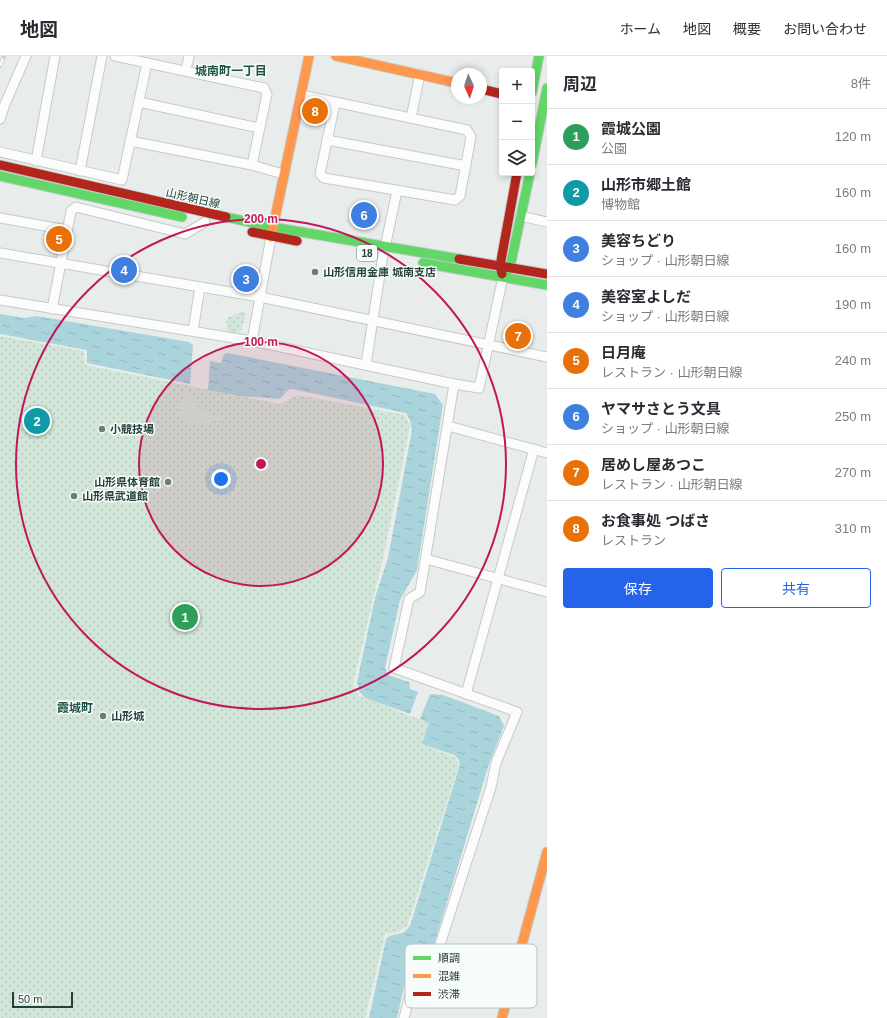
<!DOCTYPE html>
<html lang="ja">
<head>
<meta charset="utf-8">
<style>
  :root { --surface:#fff; --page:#f2f2f3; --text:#2b2b33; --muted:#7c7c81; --line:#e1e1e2; --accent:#2563eb }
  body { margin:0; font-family:Helvetica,"Noto Sans JP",sans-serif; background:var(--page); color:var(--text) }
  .controls { position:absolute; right:12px; top:12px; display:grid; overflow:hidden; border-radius:4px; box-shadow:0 2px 6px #0003 }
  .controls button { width:36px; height:36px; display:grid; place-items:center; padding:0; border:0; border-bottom:1px solid var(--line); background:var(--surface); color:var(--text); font:20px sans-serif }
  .compass { position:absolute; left:451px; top:12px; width:36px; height:36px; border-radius:50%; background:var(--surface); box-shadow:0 2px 6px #0003; rotate:176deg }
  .scale { position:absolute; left:12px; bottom:10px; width:61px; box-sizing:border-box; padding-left:4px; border:2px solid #24423a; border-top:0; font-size:11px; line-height:14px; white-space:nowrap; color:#24423a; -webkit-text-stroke:3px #f7fbf9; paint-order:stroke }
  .you { position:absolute; left:221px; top:423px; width:14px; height:14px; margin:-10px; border:3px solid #fff; border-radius:50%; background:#1a73e8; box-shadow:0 0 0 6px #1a73e833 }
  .badge { display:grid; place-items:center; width:26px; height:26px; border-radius:50%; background:var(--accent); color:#fff; font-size:13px; font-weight:700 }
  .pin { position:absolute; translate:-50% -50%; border:2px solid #fff; box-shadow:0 1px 4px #0006 }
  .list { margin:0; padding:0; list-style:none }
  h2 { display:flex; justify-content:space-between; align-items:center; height:52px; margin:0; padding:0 16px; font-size:17px }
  h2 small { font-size:13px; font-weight:400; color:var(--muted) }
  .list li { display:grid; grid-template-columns:26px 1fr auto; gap:12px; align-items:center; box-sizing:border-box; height:56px; padding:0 16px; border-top:1px solid var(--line) }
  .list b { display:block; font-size:15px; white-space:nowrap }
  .list p { margin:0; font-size:13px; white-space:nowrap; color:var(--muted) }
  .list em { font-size:13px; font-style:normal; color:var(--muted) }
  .actions { display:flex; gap:8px; padding:12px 16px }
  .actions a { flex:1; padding:9px 0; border:1px solid var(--accent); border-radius:4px; text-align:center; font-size:14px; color:var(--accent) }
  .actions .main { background:var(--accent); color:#fff }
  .icon { flex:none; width:22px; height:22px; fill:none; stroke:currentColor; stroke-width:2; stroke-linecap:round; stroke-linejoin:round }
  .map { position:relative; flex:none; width:547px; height:962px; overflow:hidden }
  header { display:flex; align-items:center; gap:24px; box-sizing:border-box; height:56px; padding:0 20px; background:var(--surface); border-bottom:1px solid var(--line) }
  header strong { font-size:19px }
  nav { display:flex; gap:22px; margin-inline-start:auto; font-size:14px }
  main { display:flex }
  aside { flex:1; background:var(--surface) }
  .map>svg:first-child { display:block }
  .park { fill:url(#park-dots) }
  .garden { fill:#d1e6d8 }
  .water { fill:url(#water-ripples) }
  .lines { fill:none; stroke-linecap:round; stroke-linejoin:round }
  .street-casing { stroke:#c5cac8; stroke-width:11 }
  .fast-casing { stroke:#c3cbc8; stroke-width:11 }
  .slow-casing { stroke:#c3cbc8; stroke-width:11 }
  .jam-casing { stroke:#c3cbc8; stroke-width:11 }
  .street { stroke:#fcfcfc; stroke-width:9 }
  .fast { stroke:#63d668; stroke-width:9 }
  .slow { stroke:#ff974d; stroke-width:9 }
  .jam { stroke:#b3261e; stroke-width:9 }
  .rail-casing { stroke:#c9cdcc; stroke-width:4 }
  .rail { stroke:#f7fbf9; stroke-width:2.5; stroke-dasharray:8; stroke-linecap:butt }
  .ring { fill:none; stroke:#c2185b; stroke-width:2 }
  .poi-dot { fill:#697e78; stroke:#f7fbf9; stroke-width:1.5 }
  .labels { text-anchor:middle; stroke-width:3; stroke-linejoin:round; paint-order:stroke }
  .shield { fill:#f7fbf9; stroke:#637a73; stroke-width:1 }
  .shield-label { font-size:10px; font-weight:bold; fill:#24423a }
  .street-label { font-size:11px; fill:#24423a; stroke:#f7fbf9 }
  .poi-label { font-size:11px; font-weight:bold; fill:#24423a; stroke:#f7fbf9; text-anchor:start }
  .neighbourhood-label { font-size:12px; font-weight:bold; fill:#1f5548; stroke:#f7fbf9 }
  .key { fill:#f7fbf9; stroke:#b8c4c0; stroke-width:1 }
  .key-label { font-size:11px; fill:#24423a }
  .centre { fill:#c2185b; stroke:#f7fbf9; stroke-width:2 }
  .ring-label { font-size:12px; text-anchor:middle; font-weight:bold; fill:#c2185b; stroke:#f7fbf9; stroke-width:3; stroke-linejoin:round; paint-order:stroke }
</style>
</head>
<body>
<header>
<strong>地図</strong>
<nav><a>ホーム</a><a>地図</a><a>概要</a><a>お問い合わせ</a></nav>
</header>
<main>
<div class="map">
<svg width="547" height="962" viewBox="0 0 547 962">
  <defs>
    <pattern id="park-dots" width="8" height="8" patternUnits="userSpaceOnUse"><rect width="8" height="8" fill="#d1e6d8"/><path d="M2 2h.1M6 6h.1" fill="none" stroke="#b3c6ba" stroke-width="1.8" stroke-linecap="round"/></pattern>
    <pattern id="water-ripples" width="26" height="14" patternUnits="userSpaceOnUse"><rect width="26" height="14" fill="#a9d4db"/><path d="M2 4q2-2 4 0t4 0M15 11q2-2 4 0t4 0" fill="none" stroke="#91b7bd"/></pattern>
  </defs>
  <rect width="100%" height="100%" fill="#e8edeb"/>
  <g class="park">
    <path d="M243 255 246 258 241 275 236 277 228 276 226 268 227 262Z"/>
    <path d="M0 280 84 295 85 309 280 348 298 339 405 359 410 370 385 493 353 628 359 640 429 667 422 688 456 702 459 709 407 870 397 876 385 878 365 962H0Z"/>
  </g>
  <path class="garden" d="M183 336 193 338C193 353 206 357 218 360L220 364 208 362 206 370 179 365Z"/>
  <g class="water">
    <path d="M0 258 25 262 37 260 189 286 193 289 190 328 87 307V294L0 278Z"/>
    <path d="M228 297 435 338 443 349 417 514 400 544 385 612 388 619 409 626 410 633 418 636 410 658 365 642 359 635 357 626 375 542 388 502 412 374 410 364 406 357 292 333 288 334 280 343 240 340 208 334 210 305 221 307 224 298Z"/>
    <path d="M430 638 443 639 499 660 504 670 488 711 431 899 409 909 397 962H369L386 883C394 875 400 883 410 870L460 708 458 702 454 699 422 688 429 667 420 663Z"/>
  </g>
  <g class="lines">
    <g class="street-casing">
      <g id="street">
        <path d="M115 0 264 32 267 38 252 109"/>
        <path d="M186 14 189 0"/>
        <path d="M302 39 467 74 471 81 460 140 455 144 324 122 320 118 335 47"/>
        <path d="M139 46 259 72"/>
        <path d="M411 62 420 18"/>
        <path d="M0 63 5 48 26 0"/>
        <path d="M327 84 466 110"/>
        <path d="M130 85 252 109 283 118"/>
        <path d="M0 96 122 124 147 7"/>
        <path d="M36 105 55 0"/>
        <path d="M80 115 102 0"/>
        <path d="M521 160 547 166"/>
        <path d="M0 162 67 174"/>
        <path d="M385 191 397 135"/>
        <path d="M0 197 260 241 547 301"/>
        <path d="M0 244 252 285 454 328 420 536 409 543 394 612 517 656 496 707 491 731 433 910 429 919H415L404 962"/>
        <path d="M52 253 71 155 76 151 185 178 205 166"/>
        <path d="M193 275 200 231"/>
        <path d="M252 285 271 181"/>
        <path d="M366 308 383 199"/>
        <path d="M454 328 479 332 503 221"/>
        <path d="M448 370 547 397"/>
        <path d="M426 503 547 536"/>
        <path d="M466 638 534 393"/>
      </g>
    </g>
    <g class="fast-casing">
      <g id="fast">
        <path d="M532 36 539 0"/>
        <path d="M532 108 547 32"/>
        <path d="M0 120 182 161"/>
        <path d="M226 161 272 171 459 203"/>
        <path d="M423 207 547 229"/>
        <path d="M504 220 510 211 530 117"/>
      </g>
    </g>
    <g class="slow-casing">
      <g id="slow">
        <path d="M336 0 457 27"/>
        <path d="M271 181 309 0"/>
        <path d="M502 962 547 796"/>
      </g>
    </g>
    <g class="jam-casing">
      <g id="jam">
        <path d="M481 33 502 38"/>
        <path d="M0 109 226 161"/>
        <path d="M252 176 297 185"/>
        <path d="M459 203 547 218"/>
        <path d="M502 218 500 210 517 117"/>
      </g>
    </g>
    <use href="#street" class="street"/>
    <use href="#fast" class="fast"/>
    <use href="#slow" class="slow"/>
    <use href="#jam" class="jam"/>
    <g class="rail-casing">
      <path id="rail" d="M0 10 4 0"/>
    </g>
    <use href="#rail" class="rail"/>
  </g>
  <circle cx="261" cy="408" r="122" fill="#c2185b" fill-opacity=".12"/>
  <g class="ring">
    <circle cx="261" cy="408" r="122"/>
    <circle cx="261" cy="408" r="245"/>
  </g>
  <g class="poi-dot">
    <circle cx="315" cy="216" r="4"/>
    <circle cx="102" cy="373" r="4"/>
    <circle cx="168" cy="426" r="4"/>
    <circle cx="74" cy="440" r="4"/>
    <circle cx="103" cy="660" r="4"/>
  </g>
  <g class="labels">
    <rect class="shield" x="357" y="189" width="20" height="16" rx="3"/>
    <g class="shield-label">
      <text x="367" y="201">18</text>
    </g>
    <g class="street-label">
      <text transform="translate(193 142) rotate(13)" y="4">山形朝日線</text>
    </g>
    <g class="poi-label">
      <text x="323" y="220">山形信用金庫 城南支店</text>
      <text x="110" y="377">小競技場</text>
      <text x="160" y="430" text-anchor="end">山形県体育館</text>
      <text x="82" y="444">山形県武道館</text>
      <text x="111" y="664">山形城</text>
    </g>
    <g class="neighbourhood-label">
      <text x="231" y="19">城南町一丁目</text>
      <text x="75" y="656">霞城町</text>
    </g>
  </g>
  <rect x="405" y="888" width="132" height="64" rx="6" class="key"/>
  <rect x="413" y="900" width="18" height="4" fill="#63d668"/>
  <rect x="413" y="918" width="18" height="4" fill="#ff974d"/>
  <rect x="413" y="936" width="18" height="4" fill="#b3261e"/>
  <g class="key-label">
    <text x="438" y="906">順調</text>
    <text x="438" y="924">混雑</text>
    <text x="438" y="942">渋滞</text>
  </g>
  <circle cx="261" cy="408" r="6" class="centre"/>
  <g class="ring-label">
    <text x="261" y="167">200 m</text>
    <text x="261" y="290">100 m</text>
  </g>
</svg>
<div class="controls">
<button>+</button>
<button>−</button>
<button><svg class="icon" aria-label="layers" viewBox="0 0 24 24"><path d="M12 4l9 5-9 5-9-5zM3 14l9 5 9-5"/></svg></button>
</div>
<svg class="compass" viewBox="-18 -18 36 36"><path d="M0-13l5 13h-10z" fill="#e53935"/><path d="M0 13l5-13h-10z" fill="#7c7c81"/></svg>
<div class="scale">50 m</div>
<div class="you"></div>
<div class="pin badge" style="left:185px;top:561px;background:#2e9e5b">1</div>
<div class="pin badge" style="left:37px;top:365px;background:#0f9aa8">2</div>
<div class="pin badge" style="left:246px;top:223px;background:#3f7fe0">3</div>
<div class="pin badge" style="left:124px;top:214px;background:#3f7fe0">4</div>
<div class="pin badge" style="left:59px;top:183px;background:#e8710a">5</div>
<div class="pin badge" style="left:364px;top:159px;background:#3f7fe0">6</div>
<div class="pin badge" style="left:518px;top:280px;background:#e8710a">7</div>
<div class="pin badge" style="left:315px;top:55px;background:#e8710a">8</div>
</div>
<aside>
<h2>周辺<small>8件</small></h2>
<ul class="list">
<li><span class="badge" style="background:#2e9e5b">1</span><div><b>霞城公園</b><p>公園</p></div><em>120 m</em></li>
<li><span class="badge" style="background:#0f9aa8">2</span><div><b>山形市郷土館</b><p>博物館</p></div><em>160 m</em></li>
<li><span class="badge" style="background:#3f7fe0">3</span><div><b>美容ちどり</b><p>ショップ · 山形朝日線</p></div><em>160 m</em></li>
<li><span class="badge" style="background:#3f7fe0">4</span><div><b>美容室よしだ</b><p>ショップ · 山形朝日線</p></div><em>190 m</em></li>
<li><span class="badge" style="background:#e8710a">5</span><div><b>日月庵</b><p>レストラン · 山形朝日線</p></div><em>240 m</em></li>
<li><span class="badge" style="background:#3f7fe0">6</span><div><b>ヤマサさとう文具</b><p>ショップ · 山形朝日線</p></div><em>250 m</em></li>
<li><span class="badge" style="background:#e8710a">7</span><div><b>居めし屋あつこ</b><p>レストラン · 山形朝日線</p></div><em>270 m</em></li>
<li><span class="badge" style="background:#e8710a">8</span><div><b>お食事処 つばさ</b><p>レストラン</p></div><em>310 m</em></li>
</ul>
<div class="actions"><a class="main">保存</a><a>共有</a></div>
</aside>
</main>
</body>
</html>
